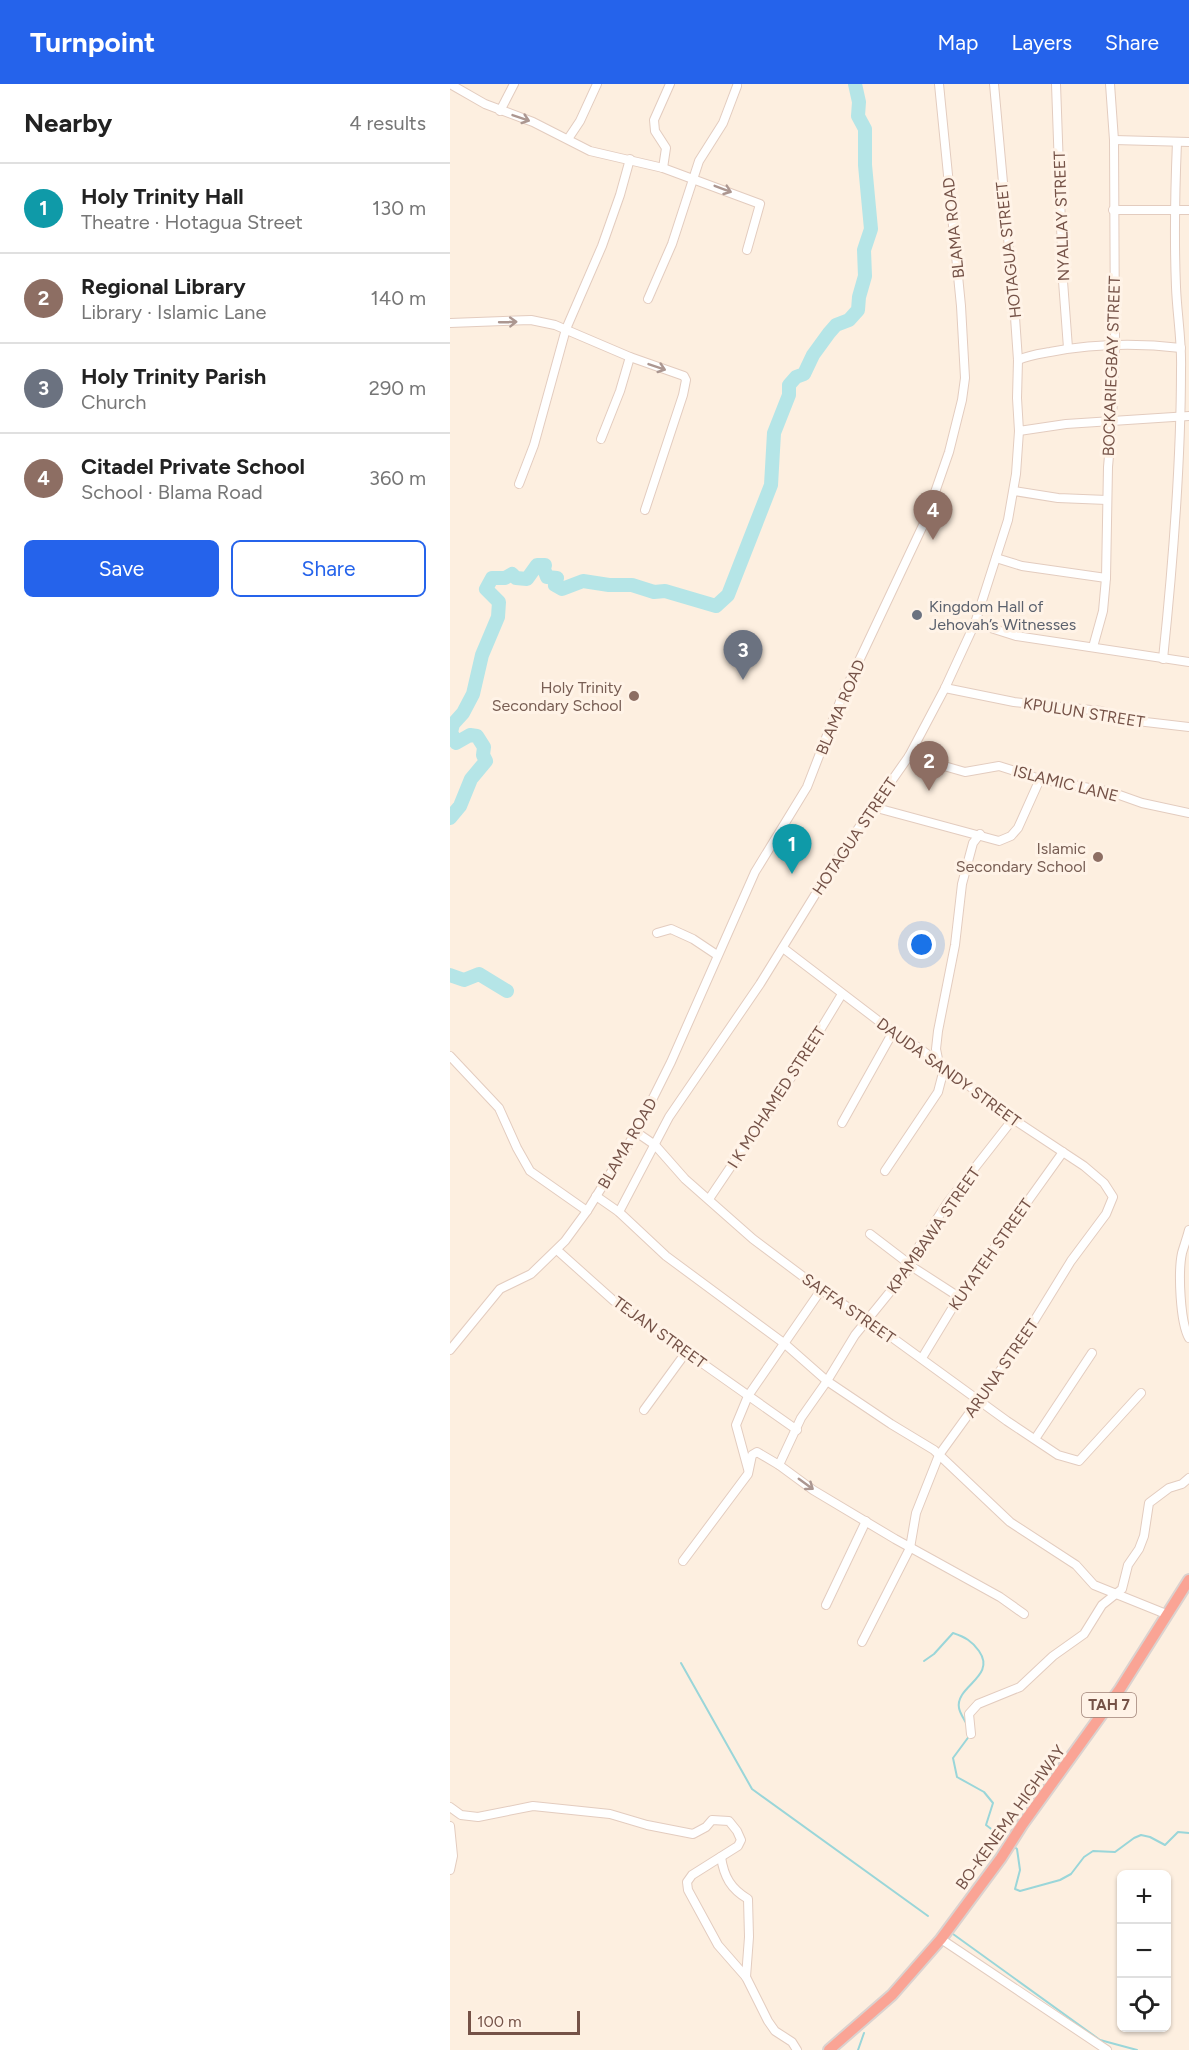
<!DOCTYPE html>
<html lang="en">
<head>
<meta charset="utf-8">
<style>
  :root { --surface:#fff; --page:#f6f6f6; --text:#222; --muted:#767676; --line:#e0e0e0; --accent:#2563eb }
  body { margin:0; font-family:Figtree,sans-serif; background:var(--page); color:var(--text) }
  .controls { position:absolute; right:18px; bottom:18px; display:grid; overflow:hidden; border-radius:9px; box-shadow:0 2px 4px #0004 }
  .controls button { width:54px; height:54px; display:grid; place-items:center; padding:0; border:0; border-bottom:2px solid var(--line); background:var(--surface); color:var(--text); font:30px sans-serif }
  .scale { position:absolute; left:18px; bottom:15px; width:112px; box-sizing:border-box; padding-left:6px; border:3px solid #755247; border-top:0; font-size:16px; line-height:21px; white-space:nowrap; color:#755247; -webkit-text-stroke:4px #fff3e7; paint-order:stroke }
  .you { position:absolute; left:472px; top:861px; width:21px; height:21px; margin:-15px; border:4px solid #fff; border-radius:50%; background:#1a73e8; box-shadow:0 0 0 9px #1a73e833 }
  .badge { display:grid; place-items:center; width:39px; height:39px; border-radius:50%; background:var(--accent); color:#fff; font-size:20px; font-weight:700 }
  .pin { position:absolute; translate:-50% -50px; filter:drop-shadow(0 2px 3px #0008) }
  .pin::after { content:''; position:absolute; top:32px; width:21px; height:18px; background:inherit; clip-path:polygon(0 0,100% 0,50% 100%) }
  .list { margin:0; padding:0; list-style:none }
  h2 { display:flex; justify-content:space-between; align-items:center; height:78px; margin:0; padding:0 24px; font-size:26px }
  h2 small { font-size:20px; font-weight:400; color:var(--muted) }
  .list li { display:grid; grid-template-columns:39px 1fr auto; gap:18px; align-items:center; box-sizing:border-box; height:90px; padding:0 24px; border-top:2px solid var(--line) }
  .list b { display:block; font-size:22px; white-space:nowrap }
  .list p { margin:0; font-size:20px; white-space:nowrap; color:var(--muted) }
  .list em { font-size:20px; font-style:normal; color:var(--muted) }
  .actions { display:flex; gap:12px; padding:18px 24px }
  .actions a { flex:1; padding:14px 0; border:2px solid var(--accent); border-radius:9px; text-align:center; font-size:21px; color:var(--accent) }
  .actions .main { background:var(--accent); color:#fff }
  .icon { flex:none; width:33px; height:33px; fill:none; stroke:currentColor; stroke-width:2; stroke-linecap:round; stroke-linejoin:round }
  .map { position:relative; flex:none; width:739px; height:1966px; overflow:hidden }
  header { display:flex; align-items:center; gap:36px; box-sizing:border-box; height:84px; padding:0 30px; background:var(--accent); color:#fff }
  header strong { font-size:28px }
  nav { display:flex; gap:33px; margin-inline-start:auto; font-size:21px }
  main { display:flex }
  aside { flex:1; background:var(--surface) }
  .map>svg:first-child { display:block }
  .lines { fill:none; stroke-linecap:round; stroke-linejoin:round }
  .stream { stroke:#9ad6d9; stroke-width:2 }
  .river { stroke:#b5e5e7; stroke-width:14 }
  .minor-casing { stroke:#e3ccbf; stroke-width:10 }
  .highway-casing { stroke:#dbd2cf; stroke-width:14 }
  .minor { stroke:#fff; stroke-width:8 }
  .highway { stroke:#faa495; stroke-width:10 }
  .oneway { stroke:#ac9791 }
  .worship-dot { fill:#6b7280; stroke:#fff3e7; stroke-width:2 }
  .education-dot { fill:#8d6e63; stroke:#fff3e7; stroke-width:2 }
  .labels { text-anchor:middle; stroke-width:6; stroke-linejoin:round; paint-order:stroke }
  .shield { fill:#fff3e7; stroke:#9e8277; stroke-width:1.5 }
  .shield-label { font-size:15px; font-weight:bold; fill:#755247 }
  .street-label { font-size:16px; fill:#755247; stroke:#fff3e7 }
  .worship-label { font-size:16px; fill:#5b616d; stroke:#fff3e7; text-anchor:start }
  .education-label { font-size:16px; fill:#785e54; stroke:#fff3e7; text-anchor:end }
</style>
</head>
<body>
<header>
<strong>Turnpoint</strong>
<nav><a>Map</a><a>Layers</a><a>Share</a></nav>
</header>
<main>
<aside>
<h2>Nearby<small>4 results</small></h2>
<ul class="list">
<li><span class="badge" style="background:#0f9aa8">1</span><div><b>Holy Trinity Hall</b><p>Theatre · Hotagua Street</p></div><em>130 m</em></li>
<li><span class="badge" style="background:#8d6e63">2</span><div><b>Regional Library</b><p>Library · Islamic Lane</p></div><em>140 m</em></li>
<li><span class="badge" style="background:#6b7280">3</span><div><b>Holy Trinity Parish</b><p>Church</p></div><em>290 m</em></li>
<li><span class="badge" style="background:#8d6e63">4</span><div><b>Citadel Private School</b><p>School · Blama Road</p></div><em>360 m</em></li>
</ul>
<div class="actions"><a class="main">Save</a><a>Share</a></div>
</aside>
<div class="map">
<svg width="739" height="1966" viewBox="0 0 739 1966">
  <rect width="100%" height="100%" fill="#fdefe0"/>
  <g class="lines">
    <g class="stream">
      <path d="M474 1577 484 1570 503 1549C515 1553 522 1557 529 1567 547 1593 505 1602 509 1624 510 1630 515 1636 517 1641"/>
      <path d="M231 1579 302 1705 478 1832"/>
      <path d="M520 1651 503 1674 507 1693 534 1708 543 1719 536 1741 558 1758"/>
      <path d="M562 1761 567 1765 570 1786 565 1805 570 1807 610 1796 621 1790 634 1773 643 1767 665 1768 684 1754 691 1751 700 1753 715 1761 728 1748 739 1749"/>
      <path d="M503 1850 650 1956 687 1966"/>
      <path d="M408 1966 414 1949"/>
    </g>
    <g class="river">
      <path d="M0 734 10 722 21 695 36 677 33 671 34 663 27 652 20 651 6 659 1 648 3 640 13 629 23 610 32 571 48 533 49 518 36 505 42 494H55L62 490 66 494 77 495 87 481H95L94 485 97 493 107 494 105 501 112 505 133 497 159 501H182L204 508 215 507 266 522 278 511 321 401 324 349 339 311V301L346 293 354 290 363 271 379 249 386 241 399 236 408 226 409 213 415 192 414 166 421 145 415 81V45L408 32 409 18 405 0"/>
      <path d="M0 891 14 896 29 890 57 907"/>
    </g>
    <g class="minor-casing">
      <g id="minor">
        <path d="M0 0 35 20 83 38 140 67 213 84 310 120 297 166"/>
        <path d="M544 0 564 219 568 276 567 314 569 347 616 340 739 332"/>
        <path d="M606 0 613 197 618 264"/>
        <path d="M50 27 64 0"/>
        <path d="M118 55 130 37 147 0"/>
        <path d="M664 56 739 58"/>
        <path d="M213 84 216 64 205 47 204 36 220 0"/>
        <path d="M663 126H739"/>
        <path d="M198 215 222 160 249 77 273 39 287 2"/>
        <path d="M0 239 81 236 105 241 180 273 234 292 236 296 233 311 195 426"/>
        <path d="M568 276C579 271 588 270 600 268 642 260 688 259 731 264"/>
        <path d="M151 355 170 307 180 273"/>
        <path d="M69 400 84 361 116 245 152 162 170 111 180 75"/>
        <path d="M564 407 608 414 657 416"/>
        <path d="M546 474 572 482 656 494"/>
        <path d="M525 539 566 552 739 578"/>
        <path d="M643 563 653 527 656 494 658 383 662 338 665 262 664 56 660 0"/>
        <path d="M713 575C723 479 731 382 731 285 732 257 727 230 726 203 724 154 725 106 727 58"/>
        <path d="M495 604 564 618 651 627 687 637 739 643"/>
        <path d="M459 672 515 688 549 682 590 695 661 708 692 719 739 729"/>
        <path d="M423 723 549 757 561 752 568 744 590 695"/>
        <path d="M207 849 221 845 243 855 267 871"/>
        <path d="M333 864 443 948 469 964 563 1035 634 1082 654 1099 663 1113 656 1130 621 1177 573 1255 489 1371 466 1429 460 1464 412 1558"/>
        <path d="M0 972 49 1024 67 1064 80 1087 137 1127"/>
        <path d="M489 980 486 965 488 947 505 861 512 800 523 759 530 750"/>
        <path d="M392 1039 443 948"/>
        <path d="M186 1048 205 1061 235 1095 303 1155 371 1206 418 1236 557 1337 608 1371 629 1377 691 1309"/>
        <path d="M435 1087 488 1008 494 985"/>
        <path d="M146 1112 169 1128 216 1172 335 1260 377 1297 441 1340 484 1366 560 1438 626 1481 644 1501 716 1530"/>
        <path d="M259 1115 344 989 392 910"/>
        <path d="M169 1128 219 1033 310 900 389 772 459 672 495 604 525 539 558 436 566 390 569 347"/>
        <path d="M739 1146C737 1154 734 1162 732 1169 728 1188 730 1238 739 1254"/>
        <path d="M420 1150 458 1179"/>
        <path d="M107 1166 164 1217 347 1346"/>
        <path d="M461 1182 509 1213"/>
        <path d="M0 1266 50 1205 81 1190 115 1157 137 1127 186 1048 221 978 305 788 357 703 391 615 475 437 499 368 512 316 515 294 511 222 489 0"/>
        <path d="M472 1274 509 1213 613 1068"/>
        <path d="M194 1326 237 1267"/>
        <path d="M585 1355 642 1269"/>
        <path d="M329 1381 351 1334 377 1297 405 1251 461 1182 458 1179 498 1118 563 1035"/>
        <path d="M298 1385 286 1341 298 1312 371 1206"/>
        <path d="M233 1477 298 1390 302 1371 307 1368 329 1381 363 1406 445 1455 550 1513 574 1530"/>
        <path d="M376 1521 416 1437"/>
        <path d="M521 1650 519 1630 528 1620 570 1603 603 1572 634 1550 652 1521 672 1505 678 1481 689 1465 694 1452 699 1419 719 1404 732 1400 739 1394"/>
        <path d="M0 1723 11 1731 28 1733 83 1722 160 1730 197 1741 243 1750 256 1743 262 1736 279 1737 287 1747 291 1756 288 1762 242 1791 237 1798 238 1806 268 1861 296 1893 318 1937 325 1947 342 1958 347 1966"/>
        <path d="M0 1742 3 1772 0 1786"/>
        <path d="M271 1773C274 1793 281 1805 298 1815L299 1853 296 1893"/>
        <path d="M491 1855 657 1966"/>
      </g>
    </g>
    <g class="highway-casing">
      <path id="highway" d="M379 1966 442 1911 491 1855 551 1774 572 1741 670 1605 739 1496"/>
    </g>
    <use href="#minor" class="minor"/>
    <use href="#highway" class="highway"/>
  </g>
  <defs><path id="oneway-shaft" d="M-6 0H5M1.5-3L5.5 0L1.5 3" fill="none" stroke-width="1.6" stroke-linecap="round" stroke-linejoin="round" transform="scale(1.5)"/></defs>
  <g class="oneway">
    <use href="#oneway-shaft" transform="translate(71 34) rotate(19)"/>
    <use href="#oneway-shaft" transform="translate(273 105) rotate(21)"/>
    <use href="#oneway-shaft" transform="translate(58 238) rotate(-2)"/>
    <use href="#oneway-shaft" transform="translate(207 283) rotate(19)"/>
    <use href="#oneway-shaft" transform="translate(356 1400) rotate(36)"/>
  </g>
  <circle class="worship-dot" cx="467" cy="531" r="6"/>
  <g class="education-dot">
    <circle cx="184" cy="612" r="6"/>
    <circle cx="648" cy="773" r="6"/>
  </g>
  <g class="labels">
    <rect class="shield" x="632" y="1609" width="54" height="24" rx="4.5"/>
    <g class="shield-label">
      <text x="659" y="1626">TAH 7</text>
    </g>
    <g class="street-label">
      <text transform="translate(611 132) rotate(-92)" y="6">NYALLAY STREET</text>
      <text transform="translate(503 144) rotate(-96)" y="6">BLAMA ROAD</text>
      <text transform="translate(558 166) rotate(-96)" y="6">HOTAGUA STREET</text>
      <text transform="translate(661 282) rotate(-88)" y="6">BOCKARIEGBAY STREET</text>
      <text transform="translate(390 623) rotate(-67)" y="6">BLAMA ROAD</text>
      <text transform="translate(634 628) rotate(9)" y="6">KPULUN STREET</text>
      <text transform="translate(616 699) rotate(14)" y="6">ISLAMIC LANE</text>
      <text transform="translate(404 752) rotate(-56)" y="6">HOTAGUA STREET</text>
      <text transform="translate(499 988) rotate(36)" y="6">DAUDA SANDY STREET</text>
      <text transform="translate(326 1013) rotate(-57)" y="6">I K MOHAMED STREET</text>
      <text transform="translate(177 1059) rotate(-60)" y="6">BLAMA ROAD</text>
      <text transform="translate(483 1146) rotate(-55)" y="6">KPAMBAWA STREET</text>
      <text transform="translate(540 1170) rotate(-55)" y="6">KUYATEH STREET</text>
      <text transform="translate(399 1224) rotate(35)" y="6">SAFFA STREET</text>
      <text transform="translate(210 1248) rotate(36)" y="6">TEJAN STREET</text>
      <text transform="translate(551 1284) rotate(-55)" y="6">ARUNA STREET</text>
      <text transform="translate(560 1733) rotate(-54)" y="6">BO-KENEMA HIGHWAY</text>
    </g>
    <g class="worship-label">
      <text x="479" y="528">Kingdom Hall of<tspan x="479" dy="18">Jehovah’s Witnesses</tspan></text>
    </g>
    <g class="education-label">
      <text x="172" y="609">Holy Trinity<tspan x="172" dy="18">Secondary School</tspan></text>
      <text x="636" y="770">Islamic<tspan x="636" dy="18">Secondary School</tspan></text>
    </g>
  </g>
</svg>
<div class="controls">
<button>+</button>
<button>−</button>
<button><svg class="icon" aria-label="locate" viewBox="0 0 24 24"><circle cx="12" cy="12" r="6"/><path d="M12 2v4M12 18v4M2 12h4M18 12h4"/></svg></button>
</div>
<div class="scale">100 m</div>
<div class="you"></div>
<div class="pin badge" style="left:342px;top:790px;background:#0f9aa8">1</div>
<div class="pin badge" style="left:479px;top:707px;background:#8d6e63">2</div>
<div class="pin badge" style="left:293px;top:596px;background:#6b7280">3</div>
<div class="pin badge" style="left:483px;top:456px;background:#8d6e63">4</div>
</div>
</main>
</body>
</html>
